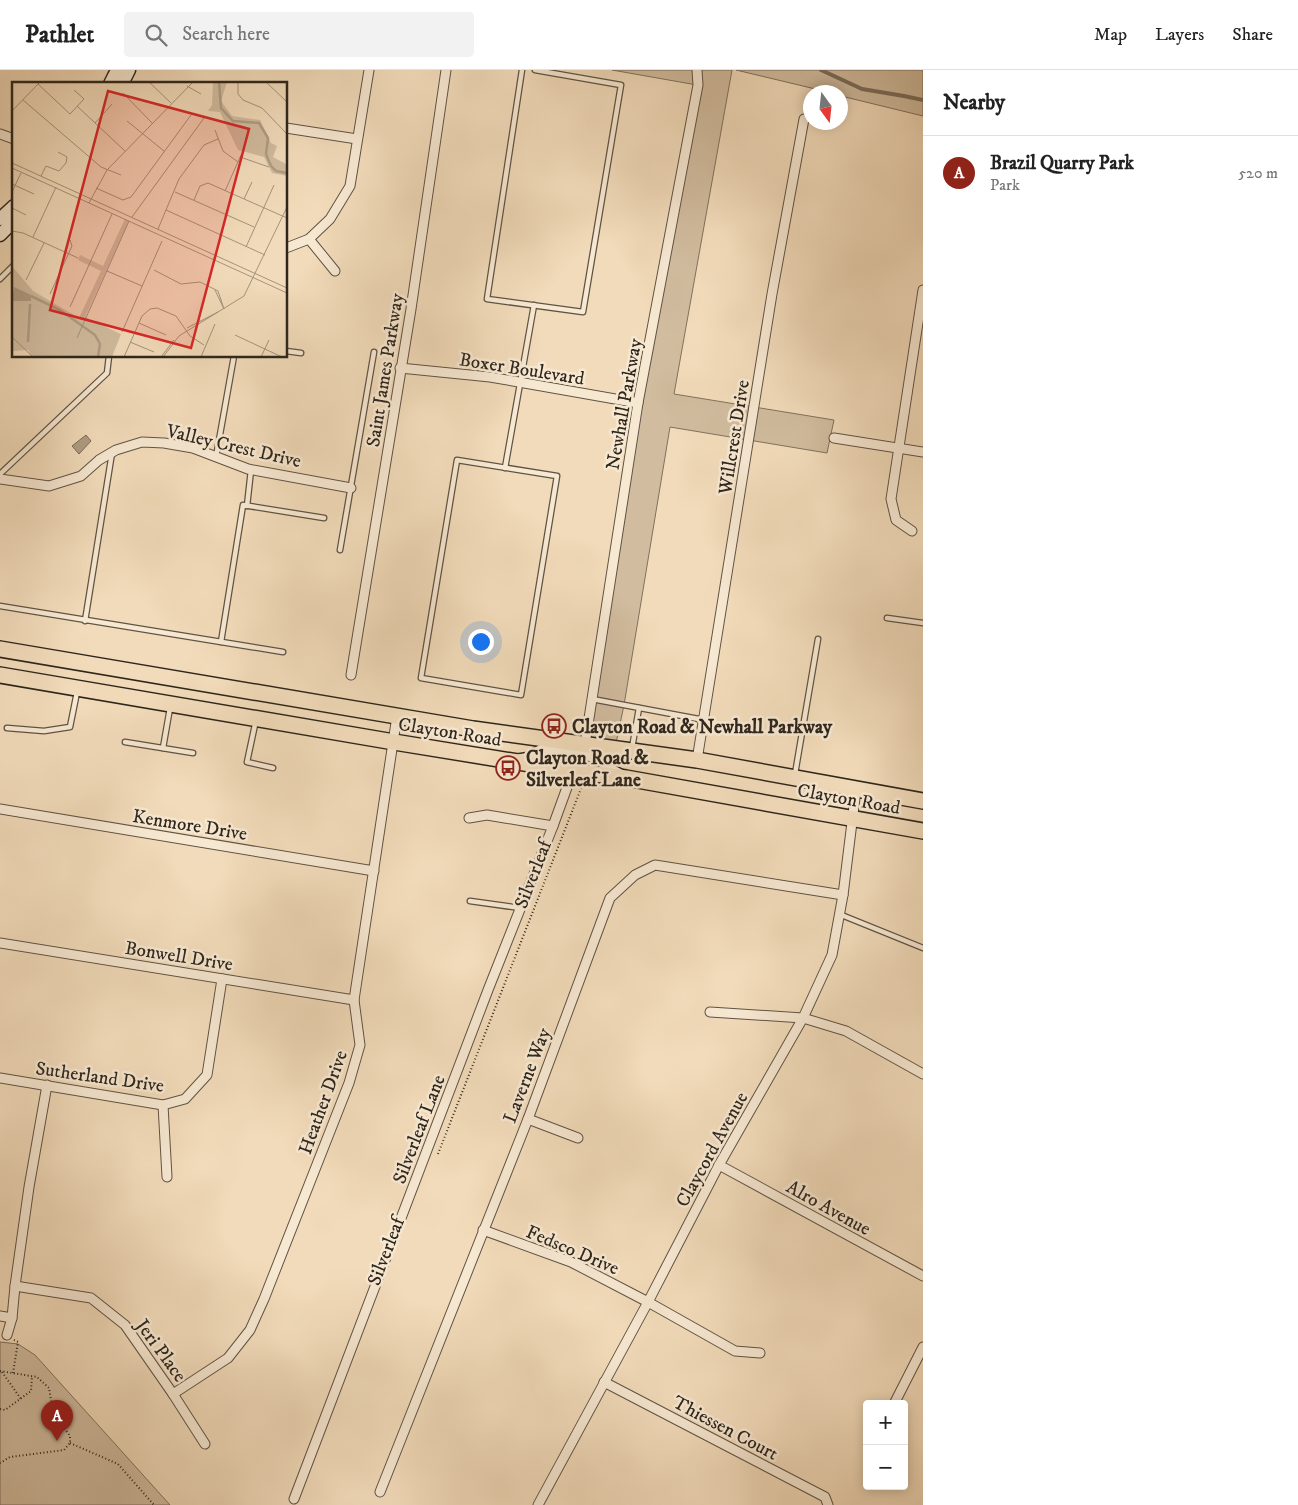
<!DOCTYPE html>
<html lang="en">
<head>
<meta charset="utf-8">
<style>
  :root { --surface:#fff; --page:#f2f2f2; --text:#222; --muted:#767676; --line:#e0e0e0; --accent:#8f2418 }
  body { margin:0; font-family:"IM FELL DW Pica",serif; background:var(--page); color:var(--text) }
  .controls { position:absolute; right:15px; bottom:15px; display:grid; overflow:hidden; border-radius:5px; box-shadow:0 2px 12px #0003 }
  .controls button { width:45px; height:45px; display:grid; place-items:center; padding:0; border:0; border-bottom:1px solid var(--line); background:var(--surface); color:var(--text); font:25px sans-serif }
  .compass { position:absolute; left:803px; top:15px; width:45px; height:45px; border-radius:50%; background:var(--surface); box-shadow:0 2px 12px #0003; rotate:165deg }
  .you { position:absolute; left:480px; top:571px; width:18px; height:18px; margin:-12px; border:4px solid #fff; border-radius:50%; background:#1a73e8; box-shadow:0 0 0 8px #1a73e833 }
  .badge { display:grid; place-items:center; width:32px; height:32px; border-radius:50%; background:var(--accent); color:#fff; font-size:16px; font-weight:700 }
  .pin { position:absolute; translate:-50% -41px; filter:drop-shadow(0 1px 2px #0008) }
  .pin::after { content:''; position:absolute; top:26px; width:18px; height:15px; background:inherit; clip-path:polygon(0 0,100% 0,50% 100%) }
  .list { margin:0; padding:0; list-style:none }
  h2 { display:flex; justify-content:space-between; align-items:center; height:65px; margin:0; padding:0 20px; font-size:21px }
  h2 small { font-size:16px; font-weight:400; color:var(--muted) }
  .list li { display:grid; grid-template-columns:32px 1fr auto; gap:15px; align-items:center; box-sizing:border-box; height:75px; padding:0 20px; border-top:1px solid var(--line) }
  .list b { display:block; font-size:19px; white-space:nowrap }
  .list p { margin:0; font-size:16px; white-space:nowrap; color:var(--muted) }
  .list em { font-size:16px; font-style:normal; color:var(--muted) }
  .icon { flex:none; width:28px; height:28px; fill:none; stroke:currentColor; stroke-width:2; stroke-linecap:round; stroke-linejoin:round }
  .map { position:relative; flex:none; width:923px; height:1435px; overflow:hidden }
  header { display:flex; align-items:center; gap:30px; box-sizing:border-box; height:70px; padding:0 25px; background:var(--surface); border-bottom:1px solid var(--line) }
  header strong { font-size:24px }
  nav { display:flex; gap:28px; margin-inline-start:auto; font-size:18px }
  .search { width:350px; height:45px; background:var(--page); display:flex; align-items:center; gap:12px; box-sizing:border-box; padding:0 18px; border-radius:5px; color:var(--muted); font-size:19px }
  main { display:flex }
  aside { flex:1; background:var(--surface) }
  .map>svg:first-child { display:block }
  .green { fill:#d1bc9f; stroke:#80715e }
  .water { fill:#af9d84; stroke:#7b6d5a }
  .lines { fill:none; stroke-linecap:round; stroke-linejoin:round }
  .stream { stroke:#7b6d5a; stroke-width:4 }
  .lane-casing { stroke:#5f5344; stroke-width:7 }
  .street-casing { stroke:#5f5344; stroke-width:11 }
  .secondary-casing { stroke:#2e261c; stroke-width:15 }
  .primary-casing { stroke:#2e261c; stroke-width:18 }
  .path { stroke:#2e261c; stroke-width:2; stroke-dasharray:1 2.5; stroke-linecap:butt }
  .lane { stroke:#f7e8d2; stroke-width:4.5 }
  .street { stroke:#f7e8d2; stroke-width:9 }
  .secondary { stroke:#f7e8d2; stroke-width:12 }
  .primary { stroke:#f2dbba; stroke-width:15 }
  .labels { text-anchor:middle; stroke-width:5; stroke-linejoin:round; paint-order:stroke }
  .street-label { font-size:19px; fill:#2e261c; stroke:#f7e8d2 }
  .poi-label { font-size:19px; font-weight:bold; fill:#2e261c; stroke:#f7e8d2; text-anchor:start }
  .inset-river { fill:none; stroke:#af9d84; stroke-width:2.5 }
  .inset-road { fill:none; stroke:#a4937b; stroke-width:1 }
  .view { fill:#d62828; fill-opacity:0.15; stroke:#d62828; stroke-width:2.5 }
  .inset-edge { fill:none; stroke:#2e261c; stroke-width:2.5 }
</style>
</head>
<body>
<header>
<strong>Pathlet</strong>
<div class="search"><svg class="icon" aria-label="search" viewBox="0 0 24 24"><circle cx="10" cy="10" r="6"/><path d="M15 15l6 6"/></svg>Search here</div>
<nav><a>Map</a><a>Layers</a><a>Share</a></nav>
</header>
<main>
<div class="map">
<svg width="923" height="1435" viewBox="0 0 923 1435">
  <rect width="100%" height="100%" fill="#f2dbba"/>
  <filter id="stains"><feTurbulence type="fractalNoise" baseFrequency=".004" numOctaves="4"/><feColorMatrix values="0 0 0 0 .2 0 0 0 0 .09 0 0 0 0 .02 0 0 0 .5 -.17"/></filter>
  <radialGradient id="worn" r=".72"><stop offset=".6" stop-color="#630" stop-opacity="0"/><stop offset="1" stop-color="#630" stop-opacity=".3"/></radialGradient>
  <g class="green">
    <path d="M612 0H732L674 324 834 350 827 383 670 357 624 635 615 678 585 674 638 333 697 15Z"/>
    <path d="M736 0H923V46L841 26V22H828Z"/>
    <path d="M0 1272 18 1274 35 1285 170 1435H0Z"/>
  </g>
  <path class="water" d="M86 365 91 371 79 384 72 376Z"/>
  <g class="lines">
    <path class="stream" d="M821 0 862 19 904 26 923 30"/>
    <g class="lane-casing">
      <g id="lane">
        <path d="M522 0 487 229 583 242 621 15 535 0"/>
        <path d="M0 209 14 195"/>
        <path d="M286 281 301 283"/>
        <path d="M216 387 234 286"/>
        <path d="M457 390 557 406 521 625 421 608Z"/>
        <path d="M505 398 534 235"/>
        <path d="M0 404 107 303 109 286"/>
        <path d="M247 436 251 400"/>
        <path d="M340 480 374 282"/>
        <path d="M0 536 283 582"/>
        <path d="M887 548 923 553"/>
        <path d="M85 551 112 383"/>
        <path d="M221 572 243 435 324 448"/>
        <path d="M592 629 704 650"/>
        <path d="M256 650 247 692 273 698"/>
        <path d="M7 658 44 661 70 657 77 622"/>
        <path d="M125 672 193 683"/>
        <path d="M163 678 170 638"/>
        <path d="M632 678 639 638"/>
        <path d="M795 704 818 569"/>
        <path d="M470 831 520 838"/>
        <path d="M839 844 923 878"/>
      </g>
    </g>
    <g class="street-casing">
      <g id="street">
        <path d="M286 58 357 69"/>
        <path d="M0 64 14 69"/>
        <path d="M309 169 335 201"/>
        <path d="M286 178 309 169 330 149 350 116 369 0"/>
        <path d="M400 298 490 307 638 333"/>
        <path d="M834 368 923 382"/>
        <path d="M0 409 49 416 81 406 99 390 116 380 142 372 164 373 193 378 248 399 351 418"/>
        <path d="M912 461 896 450 891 429 923 220"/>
        <path d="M351 605 411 239 446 0"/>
        <path d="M585 674 638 333 698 15 697 0"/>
        <path d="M697 690 772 224 804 49"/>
        <path d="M0 739 374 801"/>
        <path d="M469 748 487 745 553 756"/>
        <path d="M0 873 354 930"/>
        <path d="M710 942 803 948 846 961 923 1004"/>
        <path d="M0 1008 163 1035 185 1029 207 1005 222 909"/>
        <path d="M163 1035 167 1107"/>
        <path d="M528 1049 578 1068"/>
        <path d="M719 1095 923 1206"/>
        <path d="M483 1160 571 1192 648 1232 735 1281 760 1283"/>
        <path d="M15 1216 91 1228 125 1255 173 1324 205 1374"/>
        <path d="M0 1246 12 1248"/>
        <path d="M7 1265 12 1248 15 1216 29 1117 47 1015"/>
        <path d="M604 1312 825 1427 828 1435"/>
        <path d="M173 1324 228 1288 250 1260 264 1229 349 1013 360 975 354 930 397 646"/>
        <path d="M894 1334 923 1277"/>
        <path d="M380 1422 528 1049 610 828 635 805 655 795 843 825"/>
        <path d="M294 1429 488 920 553 756 573 701"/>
        <path d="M538 1435 648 1232 719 1095 803 948 832 885 843 825 856 720"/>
      </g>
    </g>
    <g class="secondary-casing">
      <g id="secondary">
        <path d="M110 14 117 0"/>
        <path d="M122 14 129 0"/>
        <path d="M0 149 14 136"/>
        <path d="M0 165 14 151"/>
        <path d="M515 691 528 689 543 680 575 683 585 674 592 686 602 689 610 700 621 706"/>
      </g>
    </g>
    <g class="primary-casing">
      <g id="primary">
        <path d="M0 579 473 659 697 690 923 731"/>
        <path d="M0 605 394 672 573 701 626 708 923 761"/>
      </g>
    </g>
    <g class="path">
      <path d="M438 1084 582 716"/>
      <path d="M0 1301 37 1307 49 1318 53 1342 70 1366V1373L64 1380 10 1387 0 1393"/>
      <path d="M2 1302 21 1329"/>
      <path d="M13 1303 18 1272 14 1270"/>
      <path d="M0 1339 5 1340 31 1321 32 1306"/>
      <path d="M70 1373 118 1394 154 1435"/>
    </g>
    <use href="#lane" class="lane"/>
    <use href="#street" class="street"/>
    <use href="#secondary" class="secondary"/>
    <use href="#primary" class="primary"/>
  </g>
  <defs>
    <g id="bus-ring" transform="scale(1.25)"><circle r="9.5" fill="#f7e8d2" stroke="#8f2418" stroke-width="1.5"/><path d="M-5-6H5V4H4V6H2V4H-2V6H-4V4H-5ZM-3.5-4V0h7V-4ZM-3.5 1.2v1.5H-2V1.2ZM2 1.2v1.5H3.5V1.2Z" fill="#8f2418"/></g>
  </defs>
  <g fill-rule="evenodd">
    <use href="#bus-ring" x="554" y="656"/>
    <use href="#bus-ring" x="508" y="698"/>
  </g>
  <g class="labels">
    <g class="street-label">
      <text transform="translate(522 298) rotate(9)" y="7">Boxer Boulevard</text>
      <text transform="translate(384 300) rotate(-81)" y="7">Saint James Parkway</text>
      <text transform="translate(623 334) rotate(-80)" y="7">Newhall Parkway</text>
      <text transform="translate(733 367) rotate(-81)" y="7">Willcrest Drive</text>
      <text transform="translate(234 375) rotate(13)" y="7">Valley Crest Drive</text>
      <text transform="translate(450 661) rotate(9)" y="7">Clayton Road</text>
      <text transform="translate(849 728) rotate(10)" y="7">Clayton Road</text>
      <text transform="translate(190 754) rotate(9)" y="7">Kenmore Drive</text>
      <text transform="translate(532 804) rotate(-69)" y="7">Silverleaf</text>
      <text transform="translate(179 885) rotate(9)" y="7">Bonwell Drive</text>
      <text transform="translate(526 1005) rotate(-69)" y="7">Laverne Way</text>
      <text transform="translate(100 1006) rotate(8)" y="7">Sutherland Drive</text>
      <text transform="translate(322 1032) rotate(-70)" y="7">Heather Drive</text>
      <text transform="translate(418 1059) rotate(-69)" y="7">Silverleaf Lane</text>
      <text transform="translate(711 1079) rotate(-61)" y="7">Claycord Avenue</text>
      <text transform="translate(829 1137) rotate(29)" y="7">Alro Avenue</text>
      <text transform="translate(573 1179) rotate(23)" y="7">Fedsco Drive</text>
      <text transform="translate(385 1181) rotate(-69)" y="7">Silverleaf</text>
      <text transform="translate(162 1280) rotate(54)" y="7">Jeri Place</text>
      <text transform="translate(726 1357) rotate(28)" y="7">Thiessen Court</text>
    </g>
    <g class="poi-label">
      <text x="572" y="663">Clayton Road &amp; Newhall Parkway</text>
      <text x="526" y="694">Clayton Road &amp;<tspan x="526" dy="22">Silverleaf Lane</tspan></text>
    </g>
  </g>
  <g transform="translate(12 12)">
    <rect width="275" height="275" fill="#f2dbba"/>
    <path d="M201 0H215L209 19 220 34 248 38 259 61 265 64 261 75 274 82 275 94 260 91 252 75 226 68 208 30 196 29 200 23ZM113 137 117 139 73 235 109 252 100 275H21L16 268 0 269V184L21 209 67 236 89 189 66 178 68 173 91 184Z" fill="#d1bc9f"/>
    <path d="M2 205 19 213V219H0Z" fill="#af9d84"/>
    <path class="inset-river" d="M207 0 209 26 221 39 247 41 256 56 254 72 259 84 264 89 275 91M19 214 48 228 83 253 88 262 86 275M16 260 18 222"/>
    <path class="inset-road" d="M137 0 159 21M226 0V12L231 18 250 26 275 52M254 0 275 20M26 2 58 32 72 17 62 8M175 4 189 12M111 11 140 41M11 18 89 85 109 93M65 24 113 69M0 29 28 0M115 39 152 69M83 41 100 22M203 48 211 69 226 80M228 75 257 85M0 81 275 206M0 86 275 211M29 94 34 84 47 89 54 81 55 75 46 70M0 102 22 112M84 106 111 118 119 115 179 33M213 109 229 73M0 110 9 91M163 110 242 145M232 117 240 100M182 118 188 104 196 101 275 136M77 121 95 88 181 0M0 126 14 133M154 128 253 173M120 135 192 36M146 147 167 97 192 63 206 57M0 149 11 151 66 176M21 155 44 105M234 165 262 103M142 188 169 202 188 200 206 209 212 227 203 208M95 189 130 204M14 198 32 161M38 212 60 164 58 158M58 225 100 132M127 241 154 253M175 246 206 230M110 250 150 159M223 253 270 275M0 255 21 275M65 256 117 139M118 260 142 270M112 275 130 234 138 227 145 226 164 234 178 254 192 263M149 275 162 258M151 275 167 254 232 214 275 125M189 275 203 242M249 275 257 258"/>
    <path class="view" d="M96 9 237 47 179 266 38 228Z"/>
    <rect width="275" height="275" class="inset-edge"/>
  </g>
  <rect width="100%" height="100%" filter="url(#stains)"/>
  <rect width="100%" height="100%" fill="url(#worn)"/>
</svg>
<div class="controls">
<button>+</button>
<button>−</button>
</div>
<svg class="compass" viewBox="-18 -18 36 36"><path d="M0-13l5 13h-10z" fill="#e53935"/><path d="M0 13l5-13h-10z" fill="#767676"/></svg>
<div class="you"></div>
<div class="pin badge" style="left:57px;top:1371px">A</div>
</div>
<aside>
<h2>Nearby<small></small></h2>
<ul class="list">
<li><span class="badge">A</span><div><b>Brazil Quarry Park</b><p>Park</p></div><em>520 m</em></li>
</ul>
</aside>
</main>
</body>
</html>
